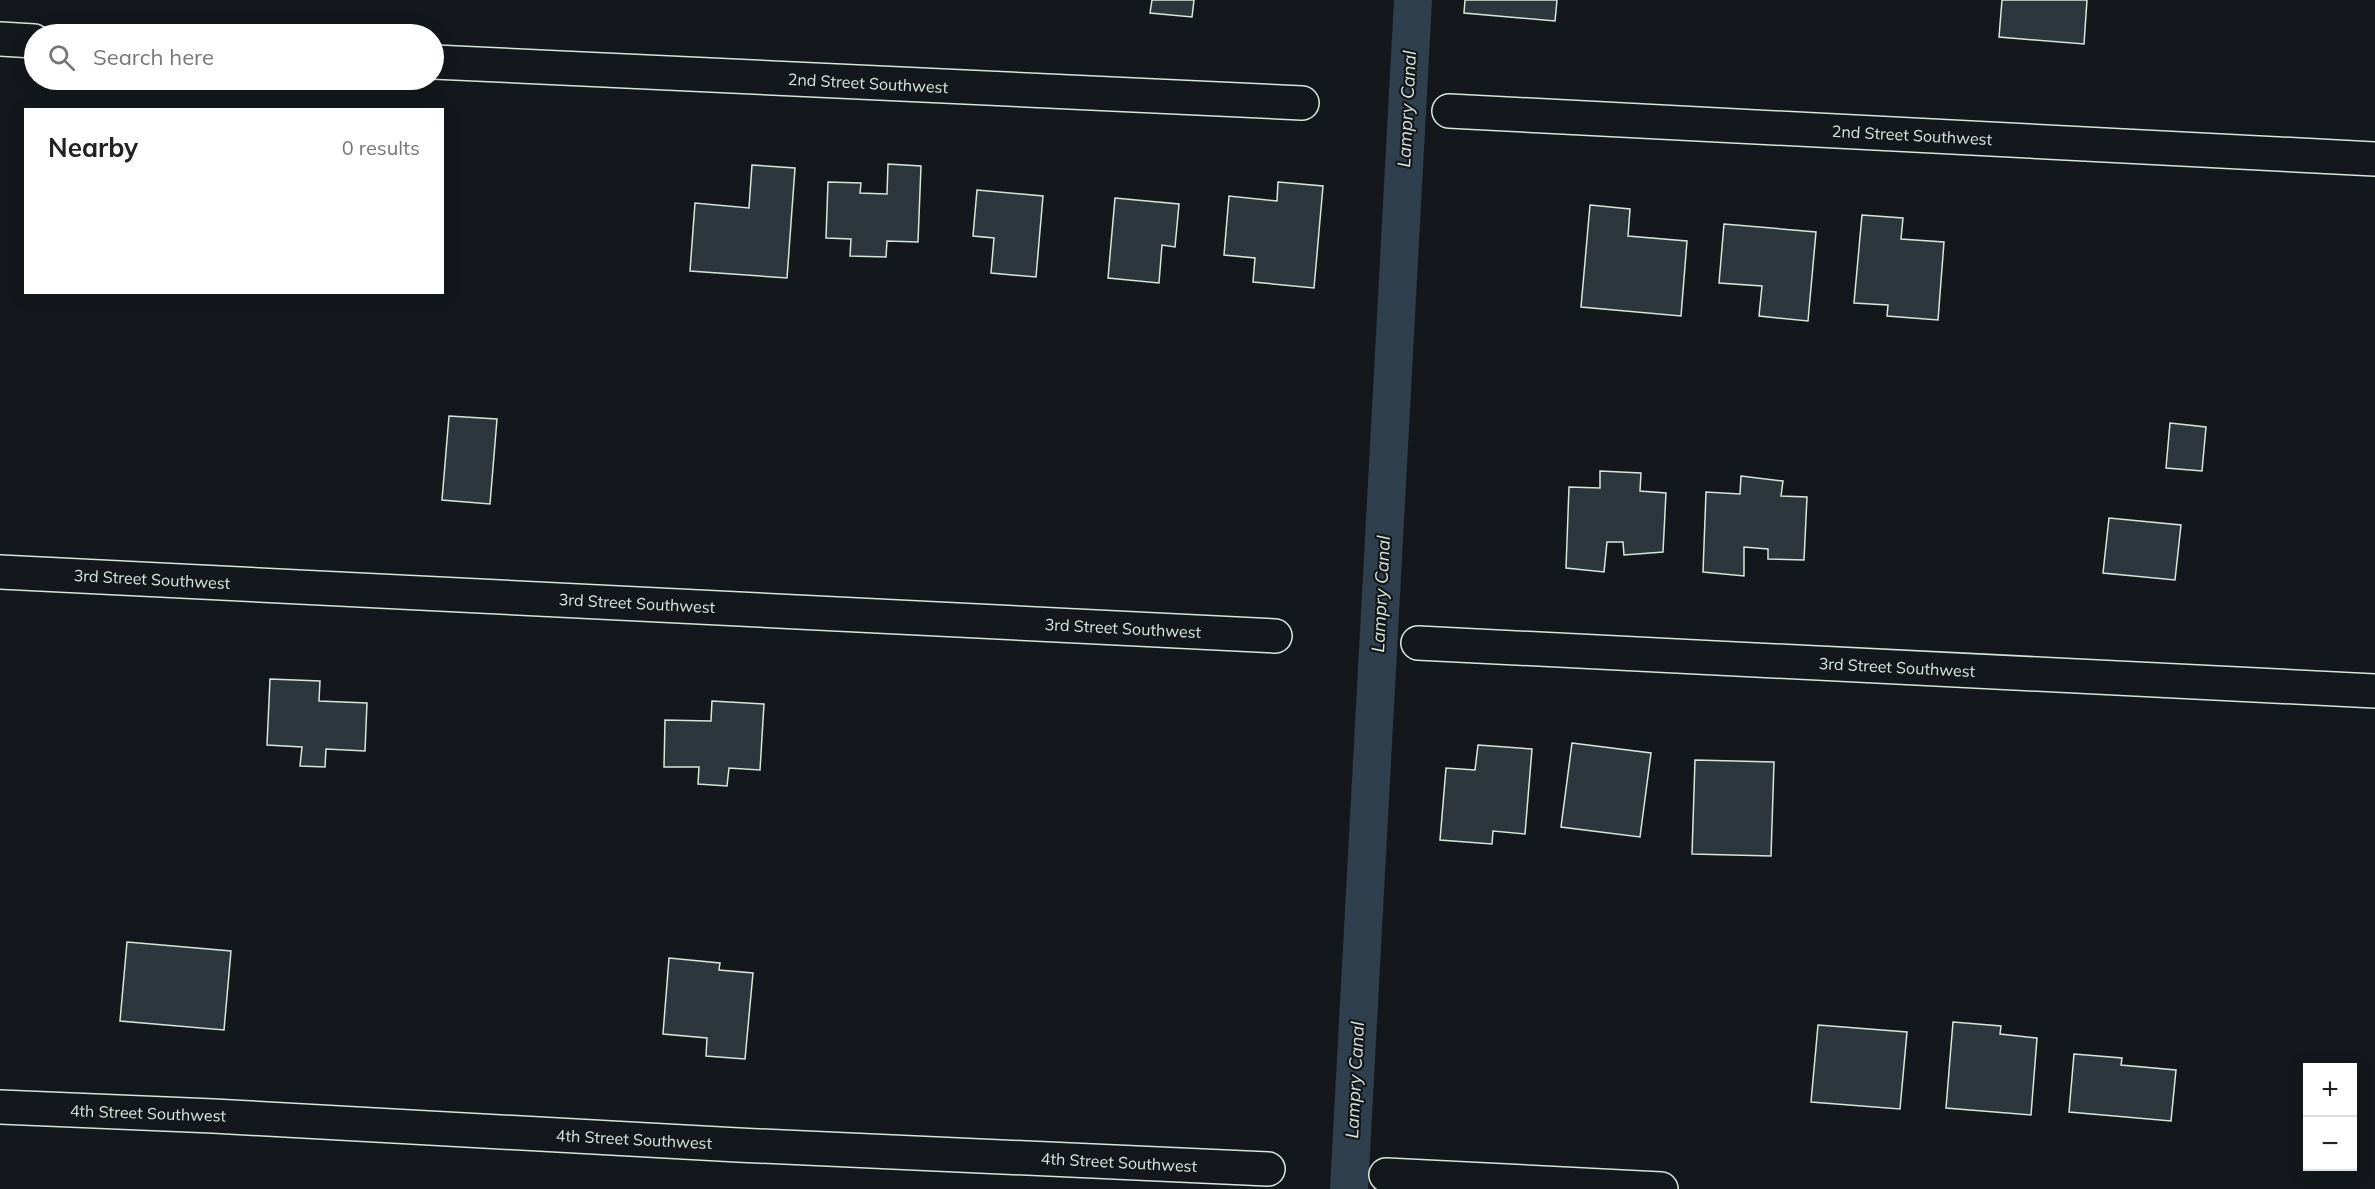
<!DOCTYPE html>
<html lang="en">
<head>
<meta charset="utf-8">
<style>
  :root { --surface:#fff; --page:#f2f2f2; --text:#222; --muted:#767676; --line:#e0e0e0 }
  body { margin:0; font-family:Mulish,sans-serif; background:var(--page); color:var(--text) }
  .controls { position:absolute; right:18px; bottom:18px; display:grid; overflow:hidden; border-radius:0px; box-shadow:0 3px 15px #0003 }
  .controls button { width:54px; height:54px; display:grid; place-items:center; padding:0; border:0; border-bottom:2px solid var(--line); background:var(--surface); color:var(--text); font:30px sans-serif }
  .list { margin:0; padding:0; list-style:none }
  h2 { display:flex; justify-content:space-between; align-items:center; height:78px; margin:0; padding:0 24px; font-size:26px }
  h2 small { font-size:20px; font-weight:400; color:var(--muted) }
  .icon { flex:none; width:33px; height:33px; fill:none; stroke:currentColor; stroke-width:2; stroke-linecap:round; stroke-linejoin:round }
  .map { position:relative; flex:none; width:2375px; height:1189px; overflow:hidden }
  .search { position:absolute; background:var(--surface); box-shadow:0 3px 15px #0003; left:24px; top:24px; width:420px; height:66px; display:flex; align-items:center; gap:15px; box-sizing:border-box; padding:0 21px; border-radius:33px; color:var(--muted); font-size:22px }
  .panel { position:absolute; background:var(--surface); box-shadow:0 3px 15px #0003; left:24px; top:108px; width:420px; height:186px; border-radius:0px }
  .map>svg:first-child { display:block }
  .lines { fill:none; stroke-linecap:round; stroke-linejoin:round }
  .canal { stroke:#2f3f4d; stroke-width:38 }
  .building { fill:#2c363c; stroke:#d8e6dc; stroke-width:1.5 }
  .street-casing { stroke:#d8e6dc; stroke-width:36 }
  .street { stroke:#14181c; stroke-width:33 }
  .labels { text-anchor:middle; stroke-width:4.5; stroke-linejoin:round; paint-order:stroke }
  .street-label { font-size:16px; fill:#d8e6dc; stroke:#14181c }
  .water-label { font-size:18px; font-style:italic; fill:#d8e6dc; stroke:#14181c }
</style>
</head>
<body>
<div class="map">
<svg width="2375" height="1189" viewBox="0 0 2375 1189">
  <rect width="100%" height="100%" fill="#14181c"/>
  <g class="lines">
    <path class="canal" d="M1349 1189 1413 0"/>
  </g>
  <g class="building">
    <path d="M1152 0H1194L1192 17 1150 13Z"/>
    <path d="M1465 0H1557L1555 21 1464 13Z"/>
    <path d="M2002 0H2087L2084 44 1999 37Z"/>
    <path d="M888 164 921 166 918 242 887 241 886 257 850 256 851 239 826 238 828 182 861 183 860 193 887 194Z"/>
    <path d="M752 165 795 168 787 278 690 271 695 203 749 208Z"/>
    <path d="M1278 182 1323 186 1314 288 1253 282 1255 258 1224 255 1229 196 1277 201Z"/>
    <path d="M977 190 1043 196 1036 277 991 273 994 238 973 236Z"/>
    <path d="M1115 198 1179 204 1175 247 1162 245 1159 283 1108 278Z"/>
    <path d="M1590 205 1630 209 1628 236 1687 241 1681 316 1581 307Z"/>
    <path d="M1862 215 1903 218 1901 239 1944 242 1938 320 1887 316 1888 305 1854 303Z"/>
    <path d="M1724 224 1816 232 1808 321 1759 316 1762 286 1719 283Z"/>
    <path d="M449 416 497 419 490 504 442 500Z"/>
    <path d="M2170 423 2206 427 2202 471 2166 468Z"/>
    <path d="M1600 471 1641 473 1640 491 1666 493 1663 552 1624 555 1623 542H1607L1604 572 1566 568 1569 487 1600 488Z"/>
    <path d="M1741 476 1783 481 1781 496 1807 497 1804 560 1768 559V549L1744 547V576L1703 572 1706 492 1740 494Z"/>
    <path d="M2109 518 2181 525 2175 580 2103 573Z"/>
    <path d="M270 679 320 681 319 701 367 703 365 751 326 749 325 767 300 766 302 747 267 745Z"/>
    <path d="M712 701 764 704 760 770 729 768 727 786 698 784 699 767H664L665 720 711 721Z"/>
    <path d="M1572 743 1651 753 1640 837 1561 827Z"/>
    <path d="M1478 745 1532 749 1525 834 1493 831 1492 844 1440 840 1446 768 1475 770Z"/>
    <path d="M1695 760 1774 762 1771 856 1692 854Z"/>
    <path d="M127 942 231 951 224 1030 120 1021Z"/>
    <path d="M669 958 720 963 719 970 753 973 745 1059 706 1056 707 1038 663 1034Z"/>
    <path d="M1953 1022 2001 1026 2000 1034 2037 1038 2031 1115 1946 1108Z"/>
    <path d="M1818 1025 1907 1032 1900 1109 1811 1102Z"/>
    <path d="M2074 1054 2122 1058 2121 1065 2176 1070 2171 1121 2069 1112Z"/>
  </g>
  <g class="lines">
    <g class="street-casing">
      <g id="street">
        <path d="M0 39 34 41"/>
        <path d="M434 62 1302 103"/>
        <path d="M1449 111 2375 159"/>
        <path d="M0 572 1275 636"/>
        <path d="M1418 643 2375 691"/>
        <path d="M0 1107 213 1116 738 1145 1268 1169"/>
        <path d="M1386 1175 1661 1189"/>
      </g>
    </g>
    <use href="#street" class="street"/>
  </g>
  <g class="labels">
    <g class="street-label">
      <text transform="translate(868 83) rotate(3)" y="6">2nd Street Southwest</text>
      <text transform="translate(1912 135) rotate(3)" y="6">2nd Street Southwest</text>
      <text transform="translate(152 579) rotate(3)" y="6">3rd Street Southwest</text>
      <text transform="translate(637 603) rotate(3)" y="6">3rd Street Southwest</text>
      <text transform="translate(1123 628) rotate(3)" y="6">3rd Street Southwest</text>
      <text transform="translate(1897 667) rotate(3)" y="6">3rd Street Southwest</text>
      <text transform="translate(148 1113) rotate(2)" y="6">4th Street Southwest</text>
      <text transform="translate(634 1139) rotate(3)" y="6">4th Street Southwest</text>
      <text transform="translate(1119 1162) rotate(3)" y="6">4th Street Southwest</text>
    </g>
    <g class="water-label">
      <text transform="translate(1407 109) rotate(-87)" y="6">Lampry Canal</text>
      <text transform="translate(1381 594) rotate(-87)" y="6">Lampry Canal</text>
      <text transform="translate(1355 1080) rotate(-87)" y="6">Lampry Canal</text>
    </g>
  </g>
</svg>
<div class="controls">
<button>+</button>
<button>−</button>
</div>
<div class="search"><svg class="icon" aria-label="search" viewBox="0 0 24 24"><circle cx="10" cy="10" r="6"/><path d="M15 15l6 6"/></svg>Search here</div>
<section class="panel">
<h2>Nearby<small>0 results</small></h2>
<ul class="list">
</ul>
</section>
</div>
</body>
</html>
